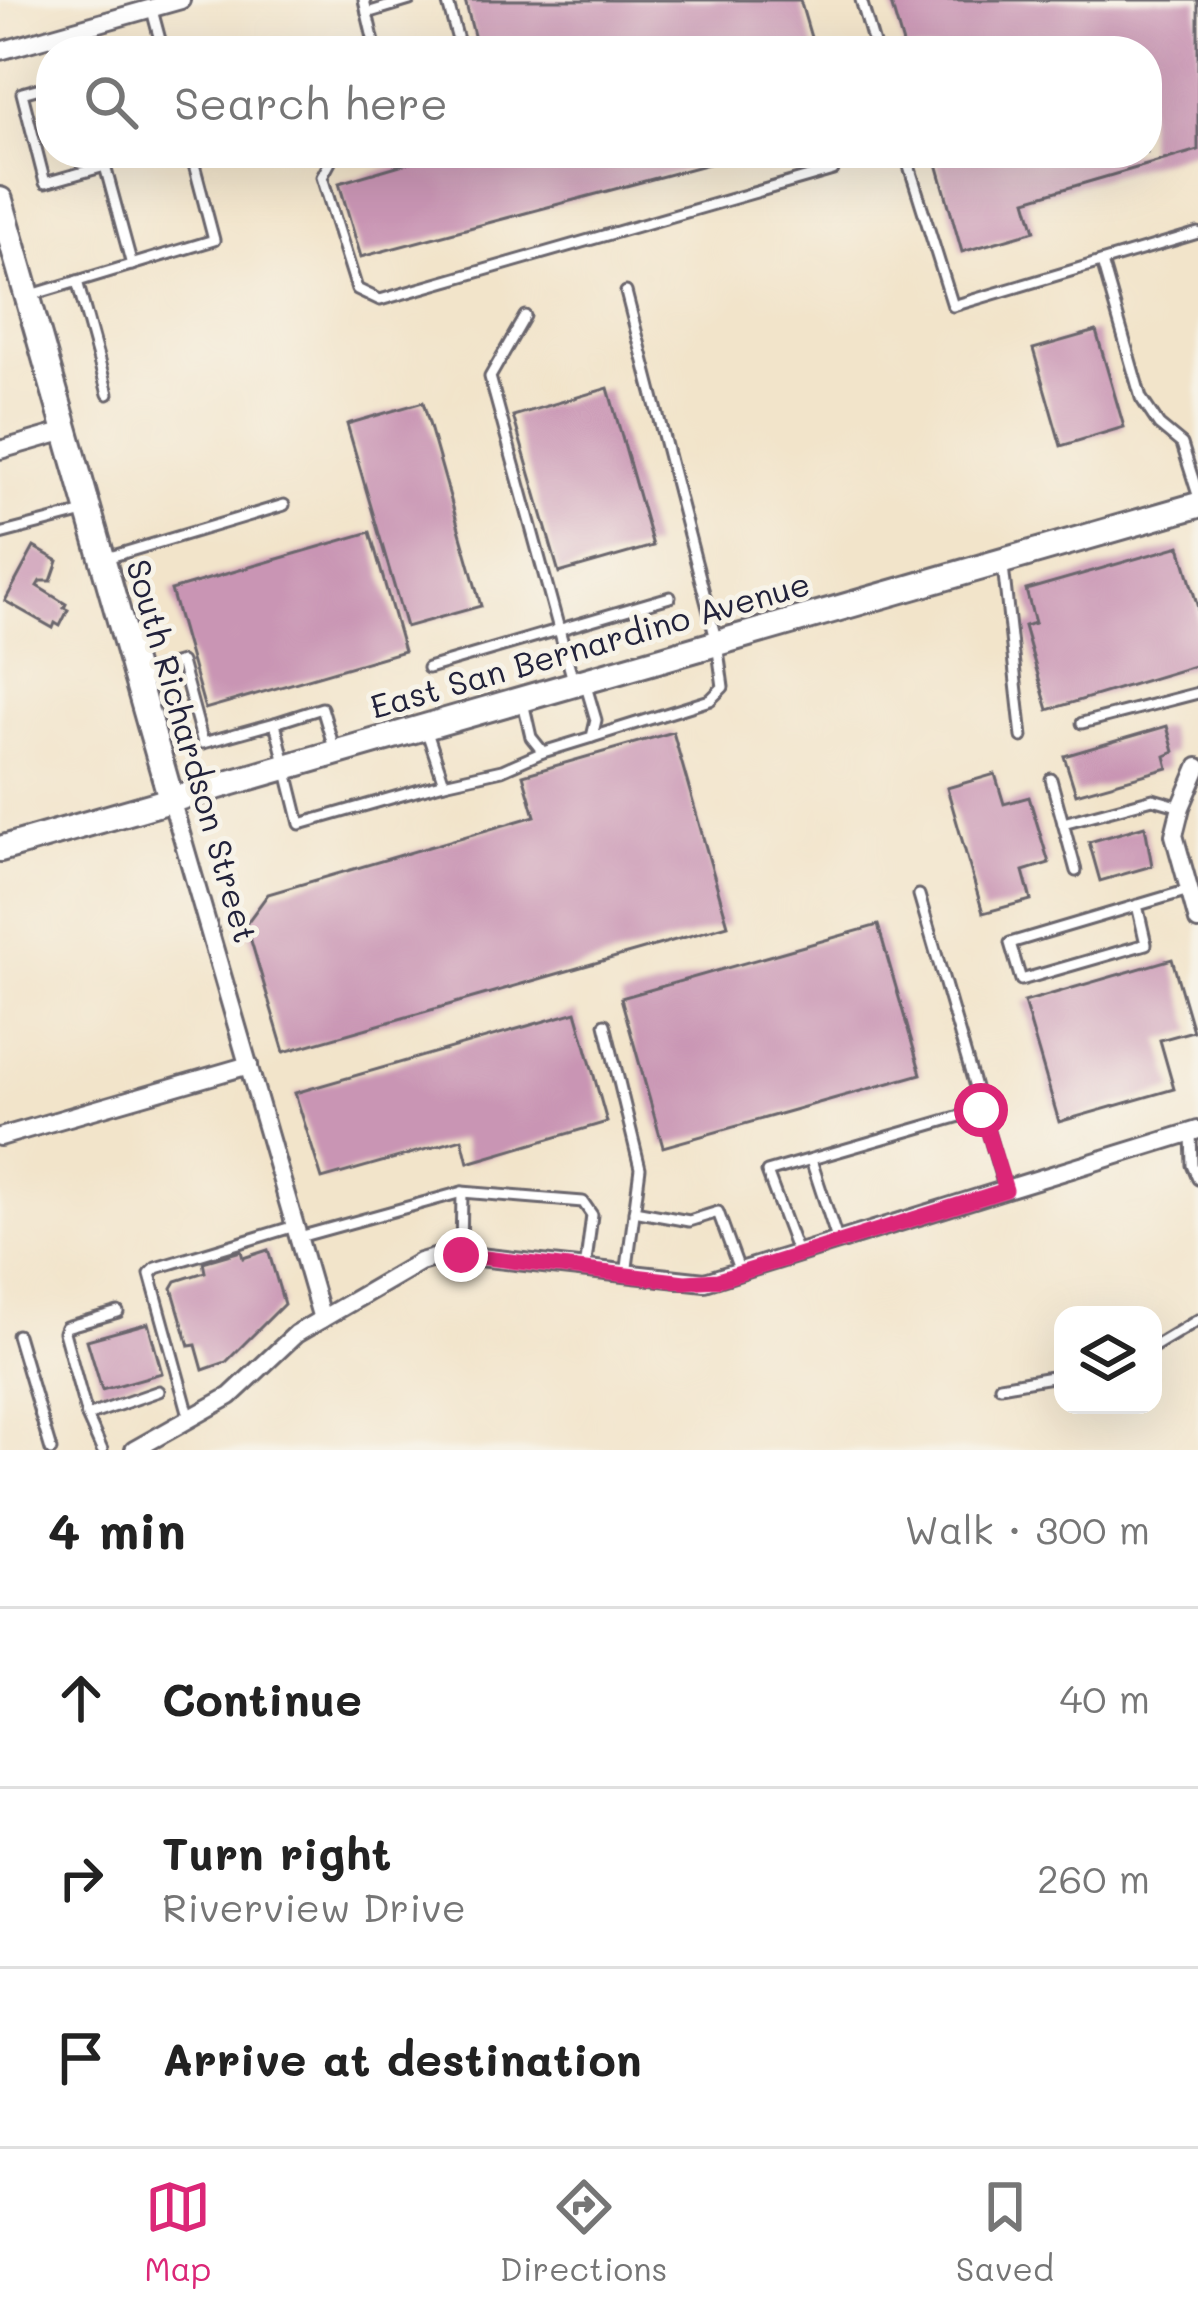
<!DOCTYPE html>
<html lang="en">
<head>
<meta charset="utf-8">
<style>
  :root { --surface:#fff; --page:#f2f2f2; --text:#222; --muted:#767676; --line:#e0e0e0; --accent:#db2777 }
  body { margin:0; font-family:Mali,sans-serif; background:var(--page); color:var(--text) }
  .controls { position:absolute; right:36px; bottom:36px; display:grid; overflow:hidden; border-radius:24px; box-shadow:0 12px 48px #0002 }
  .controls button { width:108px; height:108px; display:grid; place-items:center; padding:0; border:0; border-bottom:3px solid var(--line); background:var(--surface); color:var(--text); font:60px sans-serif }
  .stop { position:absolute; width:36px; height:36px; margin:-27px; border:9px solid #db2777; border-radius:50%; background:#fff }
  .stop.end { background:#db2777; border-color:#fff; box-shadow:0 3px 12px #0008 }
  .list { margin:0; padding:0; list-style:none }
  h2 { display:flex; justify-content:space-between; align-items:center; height:156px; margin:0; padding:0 48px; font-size:51px }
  h2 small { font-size:39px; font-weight:400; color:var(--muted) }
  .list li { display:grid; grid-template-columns:78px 1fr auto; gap:36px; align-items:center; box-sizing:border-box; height:180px; padding:0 48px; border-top:3px solid var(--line) }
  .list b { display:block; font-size:45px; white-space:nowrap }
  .list p { margin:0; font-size:39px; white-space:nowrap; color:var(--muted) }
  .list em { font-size:39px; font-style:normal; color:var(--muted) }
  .icon { flex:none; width:66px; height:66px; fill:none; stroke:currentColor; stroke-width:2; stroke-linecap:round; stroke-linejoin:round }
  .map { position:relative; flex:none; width:1198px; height:1450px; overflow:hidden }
  .search { position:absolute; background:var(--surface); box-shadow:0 12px 48px #0002; left:36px; right:36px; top:36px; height:132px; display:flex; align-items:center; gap:30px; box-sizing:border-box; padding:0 42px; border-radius:48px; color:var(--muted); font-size:45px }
  .sheet { height:696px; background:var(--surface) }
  nav { display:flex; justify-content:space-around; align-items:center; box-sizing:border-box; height:168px; border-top:3px solid var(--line); background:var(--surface); font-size:33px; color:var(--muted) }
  nav a { display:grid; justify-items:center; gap:6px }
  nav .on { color:var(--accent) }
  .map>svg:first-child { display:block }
  .building { fill:#c995b4 }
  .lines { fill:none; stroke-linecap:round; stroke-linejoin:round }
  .lane-casing { stroke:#6b666d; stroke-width:15 }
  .street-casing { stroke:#6b666d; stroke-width:22 }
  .secondary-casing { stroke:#6b666d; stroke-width:30 }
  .lane { stroke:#fff; stroke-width:9 }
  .street { stroke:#fff; stroke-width:16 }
  .secondary { stroke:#fff; stroke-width:24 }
  .route { stroke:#db2777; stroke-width:15 }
  .labels { text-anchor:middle; stroke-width:10; stroke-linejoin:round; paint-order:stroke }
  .street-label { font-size:33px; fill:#22223b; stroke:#f7f3e8 }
</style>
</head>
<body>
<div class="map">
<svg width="1198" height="1450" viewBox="0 0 1198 1450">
  <rect width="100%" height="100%" fill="#f7f3e8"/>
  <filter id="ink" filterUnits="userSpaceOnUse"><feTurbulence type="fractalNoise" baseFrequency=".00833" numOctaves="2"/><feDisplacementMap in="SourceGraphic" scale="24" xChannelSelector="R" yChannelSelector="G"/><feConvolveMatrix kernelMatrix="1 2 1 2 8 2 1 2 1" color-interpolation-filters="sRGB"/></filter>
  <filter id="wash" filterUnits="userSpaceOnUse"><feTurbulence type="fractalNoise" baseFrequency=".004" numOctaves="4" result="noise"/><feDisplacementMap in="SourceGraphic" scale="48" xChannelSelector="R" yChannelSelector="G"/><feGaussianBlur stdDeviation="2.7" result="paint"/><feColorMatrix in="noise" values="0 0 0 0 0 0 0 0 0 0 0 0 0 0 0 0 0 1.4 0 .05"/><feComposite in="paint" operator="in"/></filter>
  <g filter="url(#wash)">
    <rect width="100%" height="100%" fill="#f2e4ca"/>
    <g id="blocks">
      <g class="building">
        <path d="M465 0H800L815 51H478Z"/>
        <path d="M890 0H1198V150L1026 200 1035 231 962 252 934 153H1147V51H905Z"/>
        <path d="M441 153H745L746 154 361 257 339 183Z"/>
        <path d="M1096 331 1124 427 1061 446 1033 349Z"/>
        <path d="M608 388 653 546 559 573 513 416Z"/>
        <path d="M423 402 481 606 406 627 347 424Z"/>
        <path d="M370 532 404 651 205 709 171 590Z"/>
        <path d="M1180 546 1198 608V665L1048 710 1024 626 1035 623 1026 590Z"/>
        <path d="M34 547 58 561 51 581H40L37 586 66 604 64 608 68 610 60 626 55 623 53 628 5 601Z"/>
        <path d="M1167 726 1174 752 1165 756 1168 768 1076 794 1064 756Z"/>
        <path d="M673 732 728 925 284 1052 246 924 268 894 535 816 523 775Z"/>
        <path d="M995 774 1004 804 1029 797 1049 863 1023 871 1031 900 983 913 947 788Z"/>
        <path d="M1145 826 1152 866 1100 881 1089 842Z"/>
        <path d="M878 925 921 1074 663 1147 621 998Z"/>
        <path d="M1172 959 1193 1031 1160 1040 1174 1089 1059 1122 1024 1002Z"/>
        <path d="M576 1012 607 1122 468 1163 462 1139 322 1179 295 1093Z"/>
        <path d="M268 1250 284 1304 226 1362 203 1370 196 1345 189 1346 172 1288 176 1281 205 1272 203 1262 241 1251 243 1258Z"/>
        <path d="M148 1323 162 1373 102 1390 87 1340Z"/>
      </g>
    </g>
  </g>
  <g filter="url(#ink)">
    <use href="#blocks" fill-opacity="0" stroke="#6b666d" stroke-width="3"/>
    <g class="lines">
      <g class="lane-casing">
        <g id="lane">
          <path d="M364 0 376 51"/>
          <path d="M447 0 461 51"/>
          <path d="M861 0 876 51"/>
          <path d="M152 10 163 51"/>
          <path d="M367 13 410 0"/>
          <path d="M51 85 22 93 45 183 105 166 132 265"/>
          <path d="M335 153 322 177 357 289 380 300 833 170"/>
          <path d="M905 153 953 306 1198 233"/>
          <path d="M1102 262 1141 398 1159 425 1182 444 1198 495"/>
          <path d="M77 281 108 394"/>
          <path d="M28 296 214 240 191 153"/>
          <path d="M525 316 490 377 574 684"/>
          <path d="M0 534 88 511"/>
          <path d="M103 559 284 505"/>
          <path d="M1003 566 1022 737"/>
          <path d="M428 668 670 597"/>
          <path d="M139 674 181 662 203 743 275 723 300 824 444 783"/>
          <path d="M523 702 531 737 543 752"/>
          <path d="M275 723 322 708 334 748"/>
          <path d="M1082 723 1198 693"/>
          <path d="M426 729 444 783 502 770 543 752 592 737 596 720 586 686"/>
          <path d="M592 737 710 700 723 687 717 643 626 292"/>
          <path d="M1051 779 1063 823"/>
          <path d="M1076 871 1063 823 1153 799 1181 807"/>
          <path d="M919 895 1005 1190"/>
          <path d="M1137 905 1146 944 1021 980 1010 943 1189 890"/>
          <path d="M605 1024 640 1168 626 1275"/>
          <path d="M1191 1133 1192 1165 1198 1179"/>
          <path d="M811 1160 838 1242"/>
          <path d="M634 1211 689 1221 718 1212 740 1272"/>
          <path d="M299 1237 462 1192 583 1202 592 1215 585 1270"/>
          <path d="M461 1255 462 1192"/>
          <path d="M798 1255 767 1172 981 1110"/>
          <path d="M17 1335 51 1450"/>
          <path d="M1153 1347 1198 1320"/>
          <path d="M1000 1386 1063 1375"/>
          <path d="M87 1416 159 1391"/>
          <path d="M190 1419 150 1274 156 1268 295 1226"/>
          <path d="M102 1450 87 1416 64 1332 66 1327 118 1312"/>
        </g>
      </g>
      <g class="street-casing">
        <g id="street">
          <path d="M0 51 181 0"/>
          <path d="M0 450 66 431"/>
          <path d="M1198 767 1181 807 1174 835 1198 921"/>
          <path d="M171 799 322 1319"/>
          <path d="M0 1137 249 1065"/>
          <path d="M134 1450 230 1396 296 1334 420 1262 448 1254 461 1255 705 1282 1198 1130"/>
        </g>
      </g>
      <g class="secondary-casing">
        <g id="secondary">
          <path d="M0 200 171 799"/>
          <path d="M0 849 1198 505"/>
        </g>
      </g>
      <use href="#lane" class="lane"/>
      <use href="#street" class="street"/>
      <use href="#secondary" class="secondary"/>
    </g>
  </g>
  <g class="lines" filter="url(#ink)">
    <path class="route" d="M461 1255 685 1282 718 1280 1006 1190 981 1110"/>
  </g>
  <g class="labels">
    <g class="street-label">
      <text transform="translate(590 645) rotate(-16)" y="12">East San Bernardino Avenue</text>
      <text transform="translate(192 751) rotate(74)" y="12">South Richardson Street</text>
    </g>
  </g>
</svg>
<div class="controls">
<button><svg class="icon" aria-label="layers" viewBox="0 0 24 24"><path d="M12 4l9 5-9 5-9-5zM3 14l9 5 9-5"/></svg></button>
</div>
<div class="stop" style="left:981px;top:1110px"></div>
<div class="stop end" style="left:461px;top:1255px"></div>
<div class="search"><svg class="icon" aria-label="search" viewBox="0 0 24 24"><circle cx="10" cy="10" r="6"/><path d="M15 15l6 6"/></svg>Search here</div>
</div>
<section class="sheet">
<h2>4 min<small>Walk · 300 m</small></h2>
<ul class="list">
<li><svg class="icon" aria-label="ahead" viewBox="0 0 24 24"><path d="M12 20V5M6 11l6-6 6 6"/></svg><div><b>Continue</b></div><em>40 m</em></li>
<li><svg class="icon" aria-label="right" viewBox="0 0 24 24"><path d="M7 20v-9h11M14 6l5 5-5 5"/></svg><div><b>Turn right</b><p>Riverview Drive</p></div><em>260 m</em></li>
<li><svg class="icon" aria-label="arrive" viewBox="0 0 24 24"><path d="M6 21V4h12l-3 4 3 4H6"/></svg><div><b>Arrive at destination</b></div></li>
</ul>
</section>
<nav>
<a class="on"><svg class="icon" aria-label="map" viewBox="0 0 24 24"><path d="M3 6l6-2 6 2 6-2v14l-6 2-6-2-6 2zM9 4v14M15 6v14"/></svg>Map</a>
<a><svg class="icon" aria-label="directions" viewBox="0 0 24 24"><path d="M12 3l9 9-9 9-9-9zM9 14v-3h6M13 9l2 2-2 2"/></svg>Directions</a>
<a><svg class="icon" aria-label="saved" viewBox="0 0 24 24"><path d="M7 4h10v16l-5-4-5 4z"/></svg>Saved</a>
</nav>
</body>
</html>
